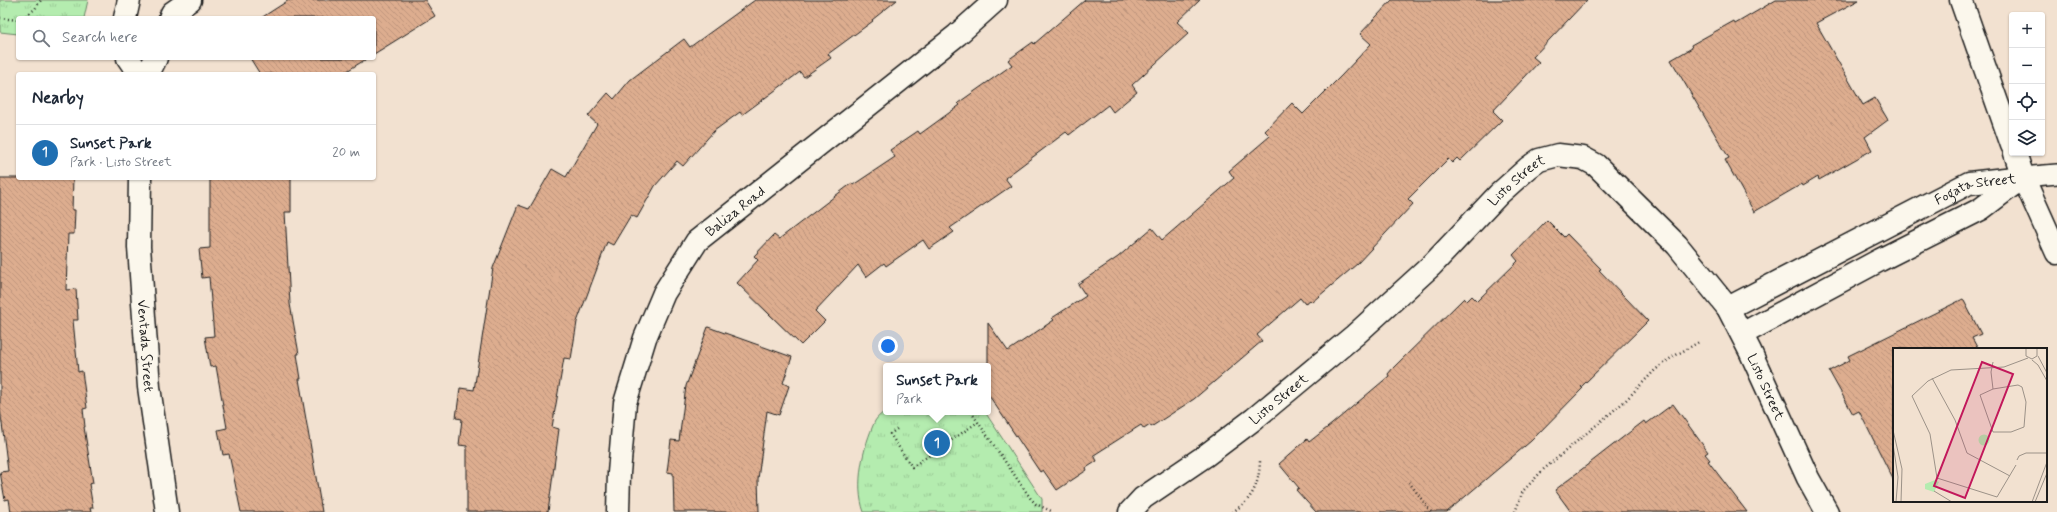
<!DOCTYPE html>
<html lang="en">
<head>
<meta charset="utf-8">
<style>
  :root { --surface:#fff; --page:#f6f6f7; --text:#1f2937; --muted:#747a83; --line:#e0e1e3; --accent:#1f6fb2 }
  body { margin:0; font-family:Mynerve,sans-serif; background:var(--page); color:var(--text) }
  .controls { position:absolute; right:12px; top:12px; display:grid; overflow:hidden; border-radius:4px; box-shadow:0 1px 3px #0004 }
  .controls button { width:36px; height:36px; display:grid; place-items:center; padding:0; border:0; border-bottom:1px solid var(--line); background:var(--surface); color:var(--text); font:20px sans-serif }
  .you { position:absolute; left:888px; top:346px; width:14px; height:14px; margin:-10px; border:3px solid #fff; border-radius:50%; background:#1a73e8; box-shadow:0 0 0 6px #1a73e833 }
  .badge { display:grid; place-items:center; width:26px; height:26px; border-radius:50%; background:var(--accent); color:#fff; font-size:13px; font-weight:700 }
  .pin { position:absolute; translate:-50% -50%; border:2px solid #fff; box-shadow:0 1px 4px #0006 }
  .popup { position:absolute; left:883px; top:363px; width:108px; height:52px; box-sizing:border-box; display:grid; place-content:center; border-radius:4px; background:var(--surface); filter:drop-shadow(0 1px 3px #0005); font-size:13px; white-space:nowrap; color:var(--muted) }
  .popup b { font-size:15px; color:var(--text) }
  .popup::after { content:''; position:absolute; left:50%; top:100%; margin-left:-8px; border:8px solid transparent; border-top-color:var(--surface) }
  .list { margin:0; padding:0; list-style:none }
  h2 { display:flex; justify-content:space-between; align-items:center; height:52px; margin:0; padding:0 16px; font-size:17px }
  h2 small { font-size:13px; font-weight:400; color:var(--muted) }
  .list li { display:grid; grid-template-columns:26px 1fr auto; gap:12px; align-items:center; box-sizing:border-box; height:56px; padding:0 16px; border-top:1px solid var(--line) }
  .list b { display:block; font-size:15px; white-space:nowrap }
  .list p { margin:0; font-size:13px; white-space:nowrap; color:var(--muted) }
  .list em { font-size:13px; font-style:normal; color:var(--muted) }
  .icon { flex:none; width:22px; height:22px; fill:none; stroke:currentColor; stroke-width:2; stroke-linecap:round; stroke-linejoin:round }
  .map { position:relative; flex:none; width:2057px; height:512px; overflow:hidden }
  .search { position:absolute; background:var(--surface); box-shadow:0 1px 3px #0004; left:16px; top:16px; width:360px; height:44px; display:flex; align-items:center; gap:10px; box-sizing:border-box; padding:0 14px; border-radius:4px; color:var(--muted); font-size:15px }
  .panel { position:absolute; background:var(--surface); box-shadow:0 1px 3px #0004; left:16px; top:72px; width:360px; height:108px; border-radius:4px }
  .map>svg:first-child { display:block }
  .grass { fill:url(#grass-tufts); stroke:#688466 }
  .building { fill:url(#building-back-hatch); stroke:#1c1c1c }
  .lines { fill:none; stroke-linecap:round; stroke-linejoin:round }
  .service-casing { stroke:#1c1c1c; stroke-width:22 }
  .minor-casing { stroke:#1c1c1c; stroke-width:25 }
  .tertiary-casing { stroke:#1c1c1c; stroke-width:25 }
  .path { stroke:#1c1c1c; stroke-width:2.5; stroke-dasharray:1 3; stroke-linecap:butt }
  .service { stroke:#fbf7ec; stroke-width:19 }
  .minor { stroke:#fbf7ec; stroke-width:22 }
  .tertiary { stroke:#fbf7ec; stroke-width:22 }
  .labels { text-anchor:middle; stroke-width:3.5; stroke-linejoin:round; paint-order:stroke }
  .street-label { font-size:14px; fill:#1c1c1c; stroke:#fbf7ec }
  .inset-road { fill:none; stroke:#9c9288; stroke-width:1 }
  .view { fill:#c2185b; fill-opacity:0.15; stroke:#c2185b; stroke-width:2 }
  .inset-edge { fill:none; stroke:#1c1c1c; stroke-width:2 }
</style>
</head>
<body>
<div class="map">
<svg width="2057" height="512" viewBox="0 0 2057 512">
  <defs>
    <pattern id="grass-tufts" width="24" height="20" patternUnits="userSpaceOnUse"><rect width="24" height="20" fill="#b4ecaf"/><path d="M3 7l-1-3M5 7V3M7 7l1-3M15 17l-1-3M17 17v-4M19 17l1-3" fill="none" stroke="#9aca96"/></pattern>
    <pattern id="building-back-hatch" width="6" height="6" patternUnits="userSpaceOnUse"><rect width="6" height="6" fill="#ddad8f"/><path d="M-1 5l2 2M0 0l6 6M5-1l2 2" fill="none" stroke="#bd947b"/></pattern>
  </defs>
  <rect width="100%" height="100%" fill="#f2e1d0"/>
  <filter id="ink" filterUnits="userSpaceOnUse"><feTurbulence type="fractalNoise" baseFrequency=".025" numOctaves="2"/><feDisplacementMap in="SourceGraphic" scale="8" xChannelSelector="R" yChannelSelector="G"/><feConvolveMatrix kernelMatrix="1 2 1 2 8 2 1 2 1" color-interpolation-filters="sRGB"/></filter>
  <g filter="url(#ink)">
    <g class="grass">
      <path d="M0 0H88L84 18H18V34L0 32Z"/>
      <path d="M886 410V412H985L1042 499V512H864C854 485 863 447 875 421 877 417 883 413 886 410Z"/>
    </g>
    <g class="building">
      <path d="M289 0H425L435 16 374 54V18H261Z"/>
      <path d="M755 0H897L872 20 873 21 828 54 831 58 804 77 800 72 742 115 740 112 714 131 683 166 677 161 655 186 637 218 631 215 613 245 607 242 577 322 571 359 564 358 552 427 559 429 548 512H467V446L459 445 462 419 456 418 460 388 474 390 493 268 518 205 529 209 552 169 566 177 597 124 588 116 608 93 614 99 630 80 684 39 690 47Z"/>
      <path d="M1085 0H1200L1177 22 1189 33 1132 85 1137 92 1113 112 1108 105 1069 135 1066 132 1005 178 1011 186 950 228 954 232 929 249 923 240 886 266 884 263 866 277 858 265 815 311 825 321 801 345 737 283 758 260 754 256 774 235 779 239 852 183 853 185 895 157 890 150 918 131 920 134 960 105 958 103 1012 65 1008 60 1033 42 1034 44Z"/>
      <path d="M1392 0H1587L1533 57 1539 62 1493 111 1502 120 1460 161 1457 158 1452 163 1448 159 1408 199 1413 204 1357 264 1312 302 1310 300 1305 304 1300 298 1257 335 1262 341 1194 399 1151 427 1150 425 1144 429 1141 425 1094 455 1097 461 1086 468 1087 470 1057 490 1043 470 1040 472 988 394V323L1008 351 1054 320 1052 318 1086 296 1078 284 1118 257 1152 228 1162 240 1234 178 1229 171 1270 136 1265 131 1292 103 1303 114 1342 75 1371 44 1360 34Z"/>
      <path d="M1776 0H1859L1816 23 1863 105 1875 98 1888 120 1865 137 1872 150 1819 180 1818 177 1803 186 1802 184 1754 212 1725 160 1729 158 1671 60 1692 48 1691 45 1734 21 1735 24Z"/>
      <path d="M250 58H368L342 74H260Z"/>
      <path d="M0 178H73L72 210H75L74 234H68L66 290 76 289 78 320H73L78 372 82 371 87 408 83 409 85 427H84L93 483 89 484 93 508H90L91 512H11L9 499 5 500 0 472 8 471 0 408Z"/>
      <path d="M210 178H291V212H285L290 304 299 354H297L301 379H299L322 512H241L229 454 223 455 218 430 227 428 216 366 210 367 205 337 214 336 209 277 202 278 199 249 210 248Z"/>
      <path d="M1547 220 1564 237 1567 234 1601 269 1599 270 1648 321 1581 387 1583 388 1531 441 1447 512H1316L1296 490 1299 488 1279 464 1307 439 1309 442 1332 424 1389 376 1388 374 1393 368 1464 298 1467 301 1472 296 1477 301 1518 261 1513 255Z"/>
      <path d="M1963 299 1981 334 1972 338 1978 349H1894V481L1859 411 1853 414 1829 371 1850 360 1848 356Z"/>
      <path d="M708 327 792 357 783 383 789 386 779 415 767 411 758 479 759 512H674L673 473 667 472 671 440 679 441 686 386Z"/>
      <path d="M1673 404 1708 452 1705 454 1710 460 1708 461 1747 512H1571L1555 490 1644 421 1646 424Z"/>
    </g>
    <g class="lines">
      <g class="service-casing">
        <path id="service" d="M2023 177 2057 174"/>
      </g>
      <g class="minor-casing">
        <g id="minor">
          <path d="M125 18 129 0"/>
          <path d="M170 18 172 13 190 0"/>
          <path d="M128 58 139 74"/>
          <path d="M148 74 156 58"/>
          <path id="s1" d="M140 178 139 247 149 387 167 512"/>
          <path id="s2" d="M1728 308 1969 183 2023 177"/>
          <path d="M1742 334 1880 260 1981 209 2023 177"/>
          <path id="s3" d="M618 512 619 473 625 403 645 338 664 293 697 241 957 35 996 0"/>
          <path id="s4" d="M1130 512 1143 498 1205 456 1254 419 1355 335 1432 265 1499 194 1528 168 1539 160 1558 155 1583 158 1596 165 1677 245 1728 308 1750 351 1808 478 1827 512"/>
        </g>
      </g>
      <g class="tertiary-casing">
        <g id="tertiary">
          <path d="M1961 0 2012 145"/>
          <path d="M2015 153 2023 177 2057 253"/>
        </g>
      </g>
      <g class="path">
        <path d="M0 18 18 20"/>
        <path d="M23 18 35 9 41 0"/>
        <path d="M971 412 1031 499 1036 504 1053 512"/>
        <path d="M897 429 890 434 912 467 978 422"/>
        <path d="M1409 482 1431 512"/>
        <path d="M1232 512C1253 500 1259 484 1260 461"/>
        <path d="M1515 512 1523 491 1544 469 1625 401 1655 370 1671 358 1699 342"/>
      </g>
      <use href="#service" class="service"/>
      <use href="#minor" class="minor"/>
      <use href="#tertiary" class="tertiary"/>
    </g>
  </g>
  <g class="labels">
    <g class="street-label">
      <text dy="5" stroke="none"><textPath href="#s4" startOffset="511">Listo Street</textPath></text>
      <text dy="5" stroke="none"><textPath href="#s2" startOffset="276">Fogata Street</textPath></text>
      <text dy="5" stroke="none"><textPath href="#s3" startOffset="336">Baliza Road</textPath></text>
      <text dy="5" stroke="none"><textPath href="#s1" startOffset="168">Ventada Street</textPath></text>
      <text dy="5" stroke="none"><textPath href="#s4" startOffset="883">Listo Street</textPath></text>
      <text dy="5" stroke="none"><textPath href="#s4" startOffset="187">Listo Street</textPath></text>
    </g>
  </g>
  <g transform="translate(1893 348)">
    <rect width="154" height="154" fill="#f2e1d0"/>
    <path d="M85.5 92a5.5 5.5 0 1 1 11 0a5.5 5.5 0 1 1-11 0ZM42 132 46 134 41 144 32 141V136Z" fill="#b4ecaf"/>
    <path class="inset-road" d="M133 0V8L139 11 144 8V0M145 8 154 25M139 12 145 17 154 33M39 30 62 72 74 105 117 128M125 37 129 39 133 54 131 79 118 84H100L87 47 100 41ZM100 41 98 24 100 14M0 82 9 121 8 154M0 96 5 129 3 154M124 112 126 108 133 105H154M123 117 104 149 44 130 37 86 19 48 35 33 58 22 111 19 135 10M41 143 59 154M139 154 154 114M142 154 154 125"/>
    <path class="view" d="M89 14 120 26 72 150 41 138Z"/>
    <rect width="154" height="154" class="inset-edge"/>
  </g>
</svg>
<div class="controls">
<button>+</button>
<button>−</button>
<button><svg class="icon" aria-label="locate" viewBox="0 0 24 24"><circle cx="12" cy="12" r="6"/><path d="M12 2v4M12 18v4M2 12h4M18 12h4"/></svg></button>
<button><svg class="icon" aria-label="layers" viewBox="0 0 24 24"><path d="M12 4l9 5-9 5-9-5zM3 14l9 5 9-5"/></svg></button>
</div>
<div class="you"></div>
<div class="pin badge" style="left:937px;top:443px">1</div>
<div class="popup"><b>Sunset Park</b>Park</div>
<div class="search"><svg class="icon" aria-label="search" viewBox="0 0 24 24"><circle cx="10" cy="10" r="6"/><path d="M15 15l6 6"/></svg>Search here</div>
<section class="panel">
<h2>Nearby<small></small></h2>
<ul class="list">
<li><span class="badge">1</span><div><b>Sunset Park</b><p>Park · Listo Street</p></div><em>20 m</em></li>
</ul>
</section>
</div>
</body>
</html>
